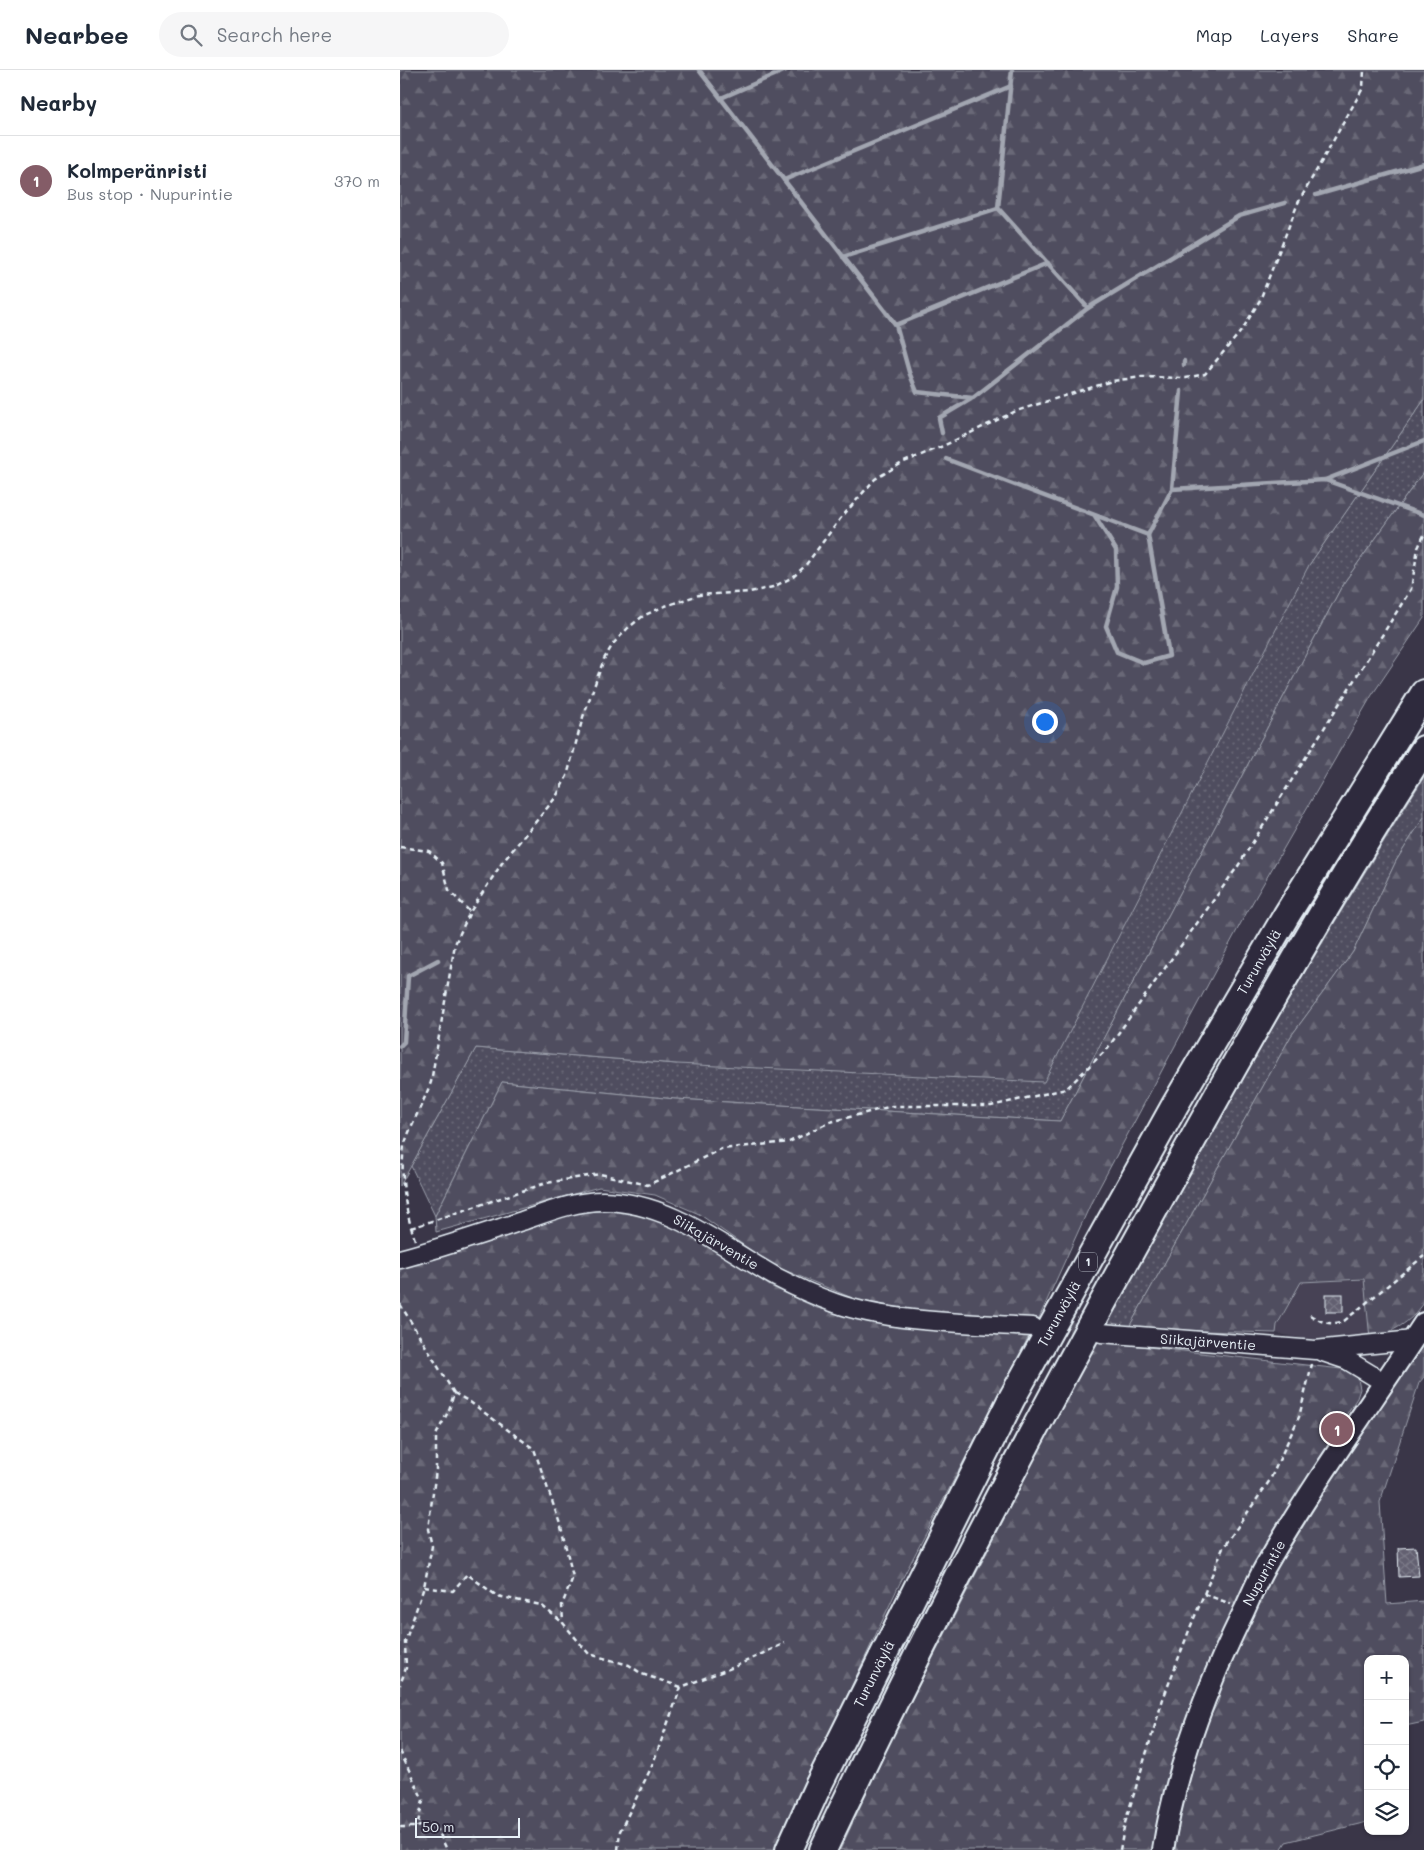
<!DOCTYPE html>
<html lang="en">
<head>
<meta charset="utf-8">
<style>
  :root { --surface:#fff; --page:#f6f6f7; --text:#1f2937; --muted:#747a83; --line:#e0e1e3; --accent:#845c67 }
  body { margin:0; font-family:Mali,sans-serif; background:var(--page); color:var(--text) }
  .controls { position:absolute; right:15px; bottom:15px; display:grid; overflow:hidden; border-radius:10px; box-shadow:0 1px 4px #0004 }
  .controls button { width:45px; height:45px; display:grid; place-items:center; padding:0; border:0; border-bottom:1px solid var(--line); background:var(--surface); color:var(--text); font:25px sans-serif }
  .scale { position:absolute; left:15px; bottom:12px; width:105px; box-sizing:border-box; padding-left:5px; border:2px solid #e8f1f8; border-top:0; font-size:14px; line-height:18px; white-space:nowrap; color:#e8f1f8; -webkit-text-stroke:4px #2f2a3d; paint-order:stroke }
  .you { position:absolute; left:644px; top:651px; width:18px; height:18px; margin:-12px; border:4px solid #fff; border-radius:50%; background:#1a73e8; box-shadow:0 0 0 8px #1a73e833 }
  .badge { display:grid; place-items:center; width:32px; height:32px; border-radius:50%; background:var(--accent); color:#fff; font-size:16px; font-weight:700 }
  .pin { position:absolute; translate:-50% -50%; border:2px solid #fff; box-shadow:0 1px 5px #0006 }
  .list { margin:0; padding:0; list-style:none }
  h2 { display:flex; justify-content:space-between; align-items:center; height:65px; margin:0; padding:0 20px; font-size:21px }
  h2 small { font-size:16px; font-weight:400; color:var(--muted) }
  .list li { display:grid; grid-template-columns:32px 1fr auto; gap:15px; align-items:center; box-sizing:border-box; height:90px; padding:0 20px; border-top:1px solid var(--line) }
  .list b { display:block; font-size:19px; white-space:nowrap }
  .list p { margin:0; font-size:16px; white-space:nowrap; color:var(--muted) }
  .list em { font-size:16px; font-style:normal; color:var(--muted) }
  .icon { flex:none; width:28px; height:28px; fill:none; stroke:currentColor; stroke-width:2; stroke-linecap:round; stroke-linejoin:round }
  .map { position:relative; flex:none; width:1024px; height:1780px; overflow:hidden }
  header { display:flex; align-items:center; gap:30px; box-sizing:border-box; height:70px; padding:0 25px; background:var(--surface); border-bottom:1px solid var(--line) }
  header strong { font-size:24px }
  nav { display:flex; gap:28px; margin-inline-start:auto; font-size:18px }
  .search { width:350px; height:45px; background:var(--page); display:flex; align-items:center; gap:12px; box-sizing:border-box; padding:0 18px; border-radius:28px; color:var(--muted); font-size:19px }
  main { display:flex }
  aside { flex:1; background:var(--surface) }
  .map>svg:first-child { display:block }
  .built { fill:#464354 }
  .grass { fill:url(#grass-dots); stroke:#9ca0ac }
  .forest { fill:url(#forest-firs); stroke:#9ca0ac }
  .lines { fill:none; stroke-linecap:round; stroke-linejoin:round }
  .stream { stroke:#a2a6b1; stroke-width:4.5 }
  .building { fill:url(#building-cross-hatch); stroke:#e8f1f8 }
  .tertiary-tunnel { stroke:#545262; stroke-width:18; stroke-dasharray:18 9; stroke-linecap:butt }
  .tertiary-casing { stroke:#e8f1f8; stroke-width:21 }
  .secondary-casing { stroke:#e8f1f8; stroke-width:24 }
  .motorway-casing { stroke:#e8f1f8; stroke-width:30 }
  .path { stroke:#e8f1f8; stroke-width:2.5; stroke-dasharray:5 4; stroke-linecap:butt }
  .tertiary { stroke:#2f2a3d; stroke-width:18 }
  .secondary { stroke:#2f2a3d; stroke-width:20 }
  .motorway { stroke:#2f2a3d; stroke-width:26 }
  .labels { text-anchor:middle; stroke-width:4.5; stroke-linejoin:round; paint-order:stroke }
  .shield { fill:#2f2a3d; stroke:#b0b5c0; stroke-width:1 }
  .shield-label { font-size:12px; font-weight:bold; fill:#e8f1f8 }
  .street-label { font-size:14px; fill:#e8f1f8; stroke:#2f2a3d }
</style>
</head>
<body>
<header>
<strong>Nearbee</strong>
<div class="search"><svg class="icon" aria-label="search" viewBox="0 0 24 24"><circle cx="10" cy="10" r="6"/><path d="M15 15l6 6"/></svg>Search here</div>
<nav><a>Map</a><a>Layers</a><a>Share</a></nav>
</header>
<main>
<aside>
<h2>Nearby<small></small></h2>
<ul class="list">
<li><span class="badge">1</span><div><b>Kolmperänristi</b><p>Bus stop · Nupurintie</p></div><em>370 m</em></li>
</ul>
</aside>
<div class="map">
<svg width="1024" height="1780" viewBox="0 0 1024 1780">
  <defs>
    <pattern id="grass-dots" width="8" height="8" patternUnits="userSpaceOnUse" patternTransform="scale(1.25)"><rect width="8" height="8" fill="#504e5f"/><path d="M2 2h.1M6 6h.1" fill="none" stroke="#696877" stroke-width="1.8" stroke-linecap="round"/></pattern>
    <pattern id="forest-firs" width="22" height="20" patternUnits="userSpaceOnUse" patternTransform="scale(1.25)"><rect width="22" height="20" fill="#504e5f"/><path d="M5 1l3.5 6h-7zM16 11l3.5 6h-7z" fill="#696877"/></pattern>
    <pattern id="building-cross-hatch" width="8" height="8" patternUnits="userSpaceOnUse" patternTransform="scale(1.25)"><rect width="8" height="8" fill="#636171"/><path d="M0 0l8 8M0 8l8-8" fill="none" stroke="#797886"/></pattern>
  </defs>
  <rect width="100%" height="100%" fill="#3a3648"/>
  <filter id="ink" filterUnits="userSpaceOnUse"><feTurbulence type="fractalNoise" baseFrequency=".02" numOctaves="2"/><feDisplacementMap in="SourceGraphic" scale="10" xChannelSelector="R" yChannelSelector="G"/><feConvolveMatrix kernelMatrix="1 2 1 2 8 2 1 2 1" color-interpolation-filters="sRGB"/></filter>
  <g filter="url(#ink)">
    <path class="built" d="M964 1209 970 1269 944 1272 904 1269 876 1263 877 1255 901 1212Z"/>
    <g class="grass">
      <path d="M1024 330V401L943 514 660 1051 275 1029 102 1012 35 1146 11 1096 76 978 277 994 909 495Z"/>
      <path d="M1024 707V747L996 791 953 882 891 966 728 1259 706 1256C806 1070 911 886 1024 707Z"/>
    </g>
    <g class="forest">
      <path d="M0 0H1024V330L909 495 644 1012 277 994 76 978 0 1116Z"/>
      <path d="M1024 401V548L972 625 843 849 692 1131 639 1248 546 1244 467 1234 372 1195 299 1144 255 1125 199 1117 36 1162 35 1146 102 1012 275 1029 660 1051 943 514Z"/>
      <path d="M1024 747V1233C1009 1254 994 1261 970 1269L964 1209 901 1212 877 1255 876 1263 728 1259 891 966 953 882 996 791Z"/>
      <path d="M209 1140 254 1148 301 1170 370 1216 417 1238 498 1256 630 1264 499 1515 375 1780H0V1197L169 1144Z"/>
      <path d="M695 1271 950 1300 958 1309 960 1319 957 1328 933 1365 920 1399 832 1544 806 1597 776 1678 753 1780H440L492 1668Z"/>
      <path d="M1024 1272V1307L1019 1313 980 1432 987 1534 1024 1531V1652L1005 1656V1589H968L967 1752 886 1772 881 1780H773L779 1744 798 1669 818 1632 829 1588 861 1524 924 1423Z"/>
    </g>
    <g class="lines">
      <g class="stream">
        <path d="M299 0 496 255 509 302 517 322 573 328 688 238 598 138 612 0"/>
        <path d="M321 28 386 0"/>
        <path d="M384 110 611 16"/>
        <path d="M916 125 1024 94"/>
        <path d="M443 187 598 138"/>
        <path d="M688 238 839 146 885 133"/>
        <path d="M496 255 648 193"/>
        <path d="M784 295V291"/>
        <path d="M542 363 539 348 571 329"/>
        <path d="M546 389 748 465 769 586 744 593 717 582 706 556 717 517 716 480 695 446"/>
        <path d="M925 410 1024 371"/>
        <path d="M772 419 925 410 1024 445"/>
        <path d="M748 465 772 419 781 321"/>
        <path d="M0 976 4 972 8 906 38 890"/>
      </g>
    </g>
    <g class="building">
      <rect x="926" y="1224" width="17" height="18"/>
      <path d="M1016 1477 1019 1506 999 1507 998 1478Z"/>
    </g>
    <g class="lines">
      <path class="tertiary-tunnel" d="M642 1258 696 1263"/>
      <g class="tertiary-casing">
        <g id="tertiary">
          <path d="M0 1189C41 1178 82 1164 122 1151 148 1142 175 1131 203 1131 270 1132 321 1176 376 1207 395 1217 415 1226 435 1233 490 1253 574 1253 633 1257"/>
          <path d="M701 1263 915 1280 1013 1270"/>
          <path d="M923 1282 947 1290 985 1313"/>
        </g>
      </g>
      <g class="secondary-casing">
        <path id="secondary" d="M763 1780C776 1697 807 1616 844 1541 851 1526 857 1511 865 1497 913 1413 971 1334 1024 1253"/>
      </g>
      <g class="motorway-casing">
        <g id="motorway">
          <path d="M389 1780 417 1718 611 1330 775 1035 886 846 1024 623"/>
          <path d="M423 1780C524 1565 635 1354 750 1147 837 989 926 831 1024 679"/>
        </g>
      </g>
      <g class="path">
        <path d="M0 777 29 781 42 793 49 820 70 842"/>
        <path d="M11 1158 146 1113 200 1104 248 1115 321 1079 389 1072 430 1052 492 1036H591L666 1019 707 979 838 796 1011 519 1018 478 1024 465"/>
        <path d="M15 1170C5 1140 0 1108 4 1076 11 1054 23 1034 31 1012L55 874 70 842 102 793 156 727 167 706 183 647 204 589 213 574 228 558 243 546 265 536 299 525 350 522 373 517 393 507 405 496 440 449 475 409 504 392 543 376 616 341 712 311 742 307 786 308 805 304 842 260 860 230 898 133 963 18 964 0"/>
        <path d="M0 1234 54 1323 49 1340 36 1365V1400L28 1459 32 1476 24 1517 5 1572 6 1598 0 1615"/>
        <path d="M910 1245C921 1252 930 1256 944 1251L1024 1186"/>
        <path d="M54 1323 70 1332 134 1379 161 1457 173 1507 162 1535 163 1553 189 1584 229 1595 242 1604 281 1617"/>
        <path d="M24 1517 53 1521 67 1504 97 1526 141 1535 163 1553"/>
        <path d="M804 1524 831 1534"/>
        <path d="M0 1681 23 1730 17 1757"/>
        <path d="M0 1757H17L27 1754 38 1760 47 1780"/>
        <path d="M218 1780 220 1761 252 1696 281 1617 334 1597 385 1573"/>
        <path d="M720 1780 725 1753 763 1629 790 1558 823 1478 870 1410 899 1347 912 1294"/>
      </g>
      <use href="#tertiary" class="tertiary"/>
      <use href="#secondary" class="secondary"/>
      <use href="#motorway" class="motorway"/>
    </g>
  </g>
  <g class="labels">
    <rect class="shield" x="679" y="1182.5" width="18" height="19" rx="4"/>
    <g class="shield-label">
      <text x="688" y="1196">1</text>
    </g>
    <g class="street-label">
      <text transform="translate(859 892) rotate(-60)" y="5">Turunväylä</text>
      <text transform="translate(316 1172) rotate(30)" y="5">Siikajärventie</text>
      <text transform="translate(659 1244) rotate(-61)" y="5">Turunväylä</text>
      <text transform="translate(808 1272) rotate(4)" y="5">Siikajärventie</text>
      <text transform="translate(864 1503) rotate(-61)" y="5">Nupurintie</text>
      <text transform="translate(474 1604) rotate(-63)" y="5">Turunväylä</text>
    </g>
  </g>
</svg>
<div class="controls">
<button>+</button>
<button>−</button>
<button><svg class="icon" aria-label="locate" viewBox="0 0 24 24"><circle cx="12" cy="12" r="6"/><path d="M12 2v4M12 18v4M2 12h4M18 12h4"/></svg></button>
<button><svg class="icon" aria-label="layers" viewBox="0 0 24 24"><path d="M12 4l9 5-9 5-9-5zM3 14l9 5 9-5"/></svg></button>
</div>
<div class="scale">50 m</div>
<div class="you"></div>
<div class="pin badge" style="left:937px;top:1359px">1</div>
</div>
</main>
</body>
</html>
